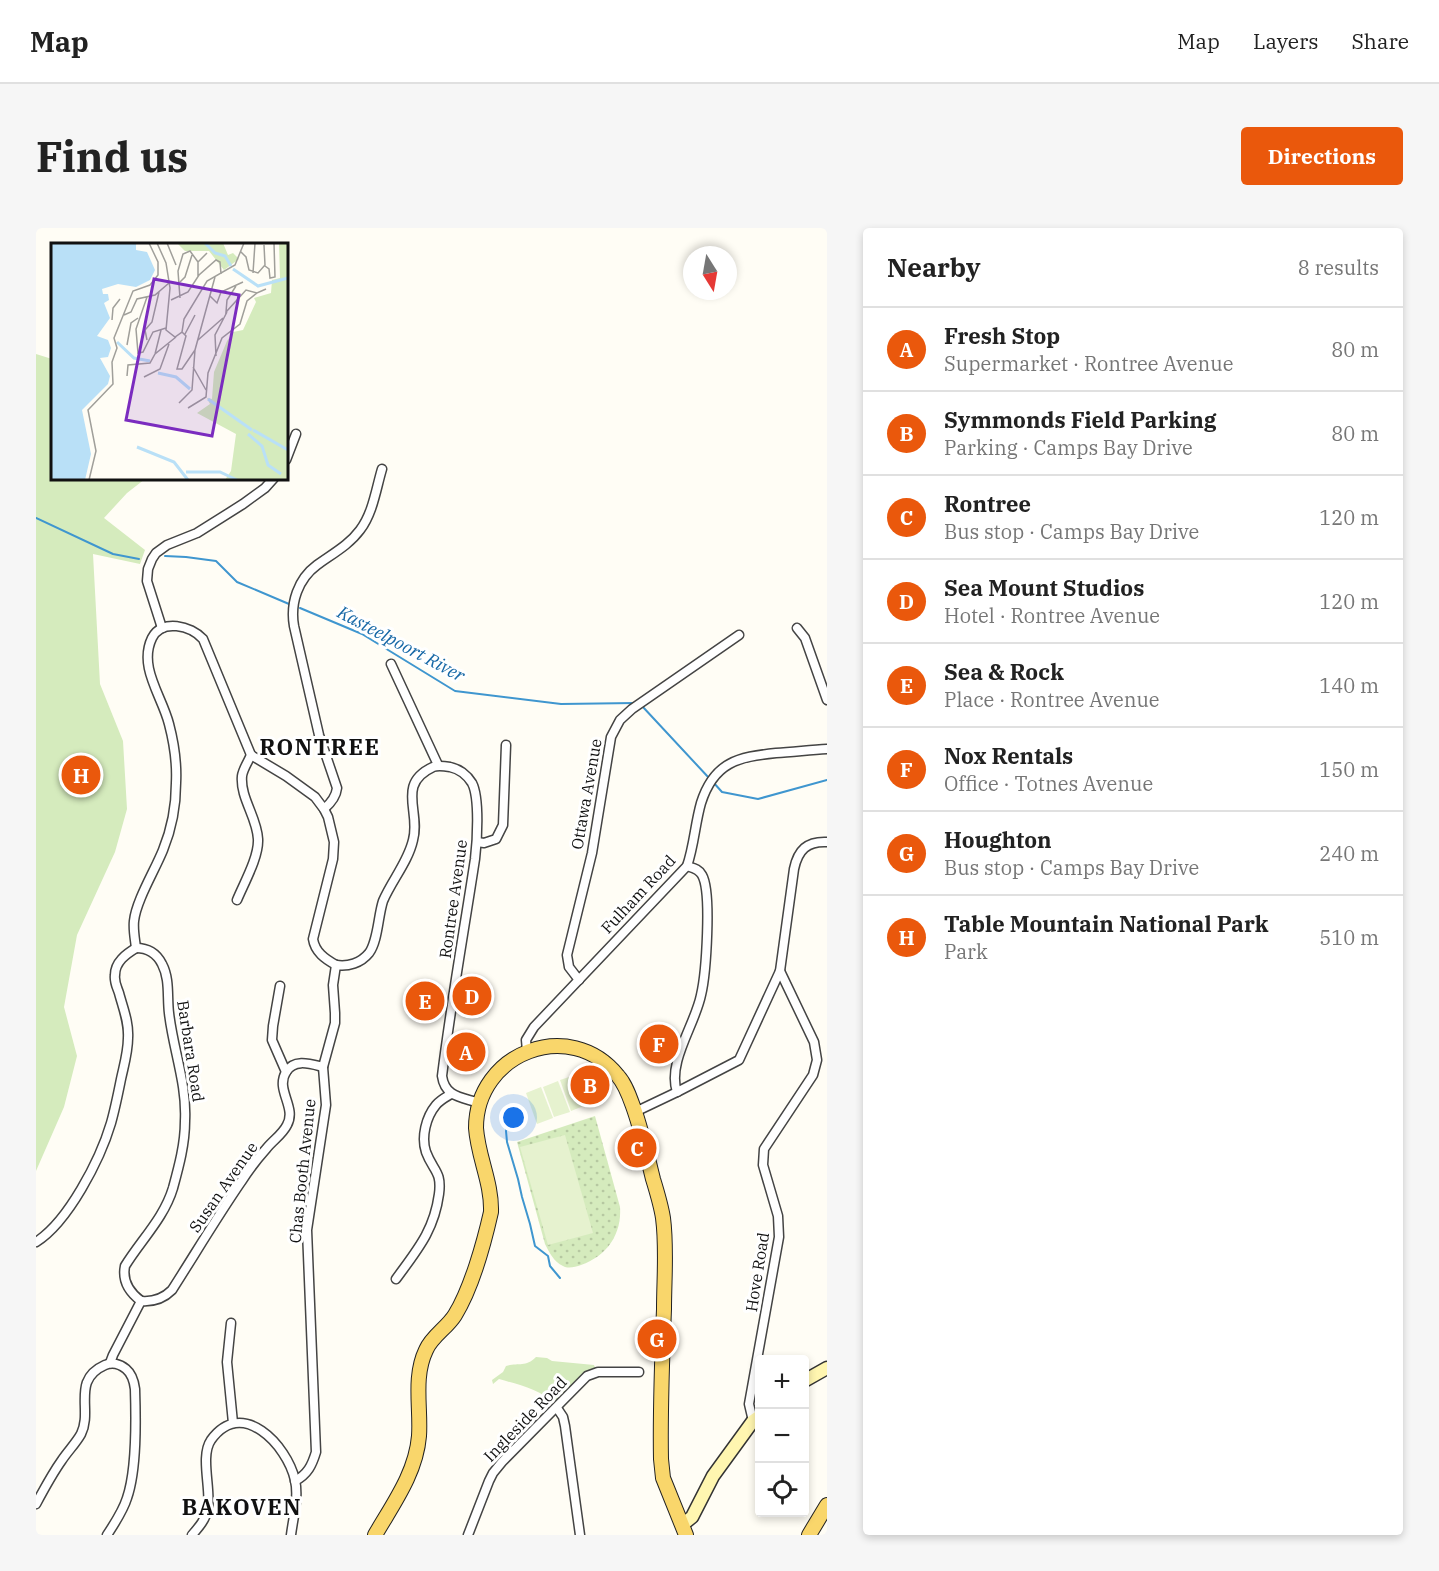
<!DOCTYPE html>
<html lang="en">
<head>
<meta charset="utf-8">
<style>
  :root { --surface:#fff; --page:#f6f6f6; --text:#222; --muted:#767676; --line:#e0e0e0; --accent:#ea580c }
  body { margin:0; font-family:"IBM Plex Serif",serif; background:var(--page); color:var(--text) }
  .controls { position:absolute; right:18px; bottom:18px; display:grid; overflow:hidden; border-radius:6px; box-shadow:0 3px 9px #0003 }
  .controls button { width:54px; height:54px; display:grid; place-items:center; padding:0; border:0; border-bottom:2px solid var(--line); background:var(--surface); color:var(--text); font:30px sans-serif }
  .compass { position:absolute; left:647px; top:18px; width:54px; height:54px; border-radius:50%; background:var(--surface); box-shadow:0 3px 9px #0003; rotate:169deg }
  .you { position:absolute; left:478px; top:890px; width:21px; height:21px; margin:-15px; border:4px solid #fff; border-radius:50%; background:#1a73e8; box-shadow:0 0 0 9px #1a73e833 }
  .badge { display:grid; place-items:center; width:39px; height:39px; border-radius:50%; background:var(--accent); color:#fff; font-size:20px; font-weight:700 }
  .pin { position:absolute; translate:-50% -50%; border:3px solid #fff; box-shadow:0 2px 6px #0006 }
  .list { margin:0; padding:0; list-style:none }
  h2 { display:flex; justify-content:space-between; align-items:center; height:78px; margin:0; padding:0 24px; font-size:26px }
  h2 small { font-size:20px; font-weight:400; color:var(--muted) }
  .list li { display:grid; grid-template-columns:39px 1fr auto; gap:18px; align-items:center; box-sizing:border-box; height:84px; padding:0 24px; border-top:2px solid var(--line) }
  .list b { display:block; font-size:22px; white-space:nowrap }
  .list p { margin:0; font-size:20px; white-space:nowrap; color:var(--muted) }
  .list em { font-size:20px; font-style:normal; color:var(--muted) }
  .icon { flex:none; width:33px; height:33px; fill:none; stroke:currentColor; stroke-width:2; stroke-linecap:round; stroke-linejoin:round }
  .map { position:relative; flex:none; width:791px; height:1307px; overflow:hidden; border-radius:6px }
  header { display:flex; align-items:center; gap:36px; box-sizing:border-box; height:84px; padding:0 30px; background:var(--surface); border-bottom:2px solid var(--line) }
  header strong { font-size:28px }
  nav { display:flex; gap:33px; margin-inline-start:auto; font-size:21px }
  .intro { display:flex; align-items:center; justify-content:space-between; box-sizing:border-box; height:144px; padding:0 36px }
  h1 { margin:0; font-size:42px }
  .button { padding:15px 27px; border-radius:6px; background:var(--accent); color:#fff; font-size:21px; font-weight:700 }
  main { display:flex; gap:36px; padding:0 36px }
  aside { flex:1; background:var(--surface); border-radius:6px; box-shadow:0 3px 9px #0003 }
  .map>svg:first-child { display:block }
  .grass { fill:url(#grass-dots) }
  .park { fill:#d5ebbd }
  .pitch { fill:#e6f2cf }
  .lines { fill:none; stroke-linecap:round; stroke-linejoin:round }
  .stream { stroke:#3f96cf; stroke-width:2 }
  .street-casing { stroke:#444; stroke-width:11 }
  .secondary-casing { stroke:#333; stroke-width:15 }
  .primary-casing { stroke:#222; stroke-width:16 }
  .street { stroke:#fff; stroke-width:8 }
  .secondary { stroke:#fff6b0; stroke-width:12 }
  .primary { stroke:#f9d66b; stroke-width:14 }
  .labels { text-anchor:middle; stroke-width:6; stroke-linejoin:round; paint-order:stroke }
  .street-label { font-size:16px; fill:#111; stroke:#fff }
  .water-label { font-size:18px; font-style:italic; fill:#1768a6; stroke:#fff }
  .district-label { font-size:22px; font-weight:bold; letter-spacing:1.5px; fill:#111; stroke:#fff }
  .inset-river { fill:none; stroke:#b9e0f7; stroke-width:3 }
  .inset-road { fill:none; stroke:#a09f9a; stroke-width:1.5 }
  .view { fill:#7b2cbf; fill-opacity:0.15; stroke:#7b2cbf; stroke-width:3 }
  .inset-edge { fill:none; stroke:#111; stroke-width:3 }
</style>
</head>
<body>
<header>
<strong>Map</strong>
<nav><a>Map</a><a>Layers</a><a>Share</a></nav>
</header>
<div class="intro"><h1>Find us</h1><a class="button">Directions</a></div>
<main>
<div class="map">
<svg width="791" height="1307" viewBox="0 0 791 1307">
  <defs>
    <pattern id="grass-dots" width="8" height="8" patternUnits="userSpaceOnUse" patternTransform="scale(1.5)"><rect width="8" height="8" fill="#d5ebbd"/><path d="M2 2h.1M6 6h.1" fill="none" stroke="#b6c8a1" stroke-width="1.8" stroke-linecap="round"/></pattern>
  </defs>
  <rect width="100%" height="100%" fill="#fffdf5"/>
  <path class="grass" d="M559 888 584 979C586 1006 571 1028 545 1037 539 1039 532 1041 527 1038 518 1034 513 1024 509 1016L481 914Z"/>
  <g class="park">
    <path d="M0 126 16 131V250L109 251 91 265 68 290 109 322 104 336 57 326 64 456 87 513 91 581 79 624 41 707 28 779 41 828 28 879 0 943Z"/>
    <path d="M500 1129 511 1130 516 1133 558 1137 560 1142 519 1177C505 1161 483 1157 463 1151L457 1156 456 1152 467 1144 470 1138C482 1134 489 1140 500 1129Z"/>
  </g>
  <g class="pitch">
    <path d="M539 847 550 877 535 883 524 852Z"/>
    <path d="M522 853 534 884 518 889 507 859Z"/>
    <path d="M505 859 517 890 501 896 490 865Z"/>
    <path d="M529 907 557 1005 512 1017 484 919Z"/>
  </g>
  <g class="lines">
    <g class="stream">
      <path d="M0 290 77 326 103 331"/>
      <path d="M129 328 150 329 180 333 201 354 253 376"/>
      <path d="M264 380 326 406 419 463 525 476 599 475"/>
      <path d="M606 478 673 550"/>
      <path d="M677 554 686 564 722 571 791 552"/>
      <path d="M473 892 470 903 471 914 482 951 486 969 494 996 499 1018 512 1028 514 1038 524 1050"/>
    </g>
    <g class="street-casing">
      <g id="street">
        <path d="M250 232 260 206"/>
        <path d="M126 400 111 353 112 341 116 331 120 325 131 317 161 305 207 276 229 260 238 250"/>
        <path d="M761 400 769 410 791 472"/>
        <path d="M355 436 402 537"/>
        <path d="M288 581C295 575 300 569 301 560L283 507 258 398C254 375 262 351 281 337 296 326 313 317 324 302 337 285 340 261 346 241"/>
        <path d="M441 614 448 615 460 611 467 597 470 517"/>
        <path d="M201 672C208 655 223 629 222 611 221 589 204 570 206 548 207 541 212 534 215 527"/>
        <path d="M100 720C99 711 97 702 98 693 100 673 119 642 127 622 136 600 140 578 140 555 141 536 138 515 133 496 126 468 102 439 116 410 126 390 155 398 167 411L215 527 250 548 279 569 288 581 292 589 298 614 297 631 277 711C279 724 289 731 300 737"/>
        <path d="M100 720C112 720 121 726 126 736 134 751 131 769 133 785 137 821 151 856 149 893 149 916 143 938 137 960 128 990 105 1012 89 1038 86 1053 93 1064 105 1073"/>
        <path d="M300 737C312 739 325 735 333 725 342 713 342 688 347 673 356 652 372 634 377 612 385 584 360 556 397 539 402 537 408 538 414 539 423 541 431 547 436 555 444 570 441 615 439 631 428 703 415 775 406 848 409 869 425 869 443 875"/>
        <path d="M543 752 533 739 531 727 556 625 575 509 584 492 596 481 703 407"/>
        <path d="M244 758 237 798 236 812 250 844"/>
        <path d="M491 823 490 812 498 799 651 638C658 618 659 596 665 575 678 534 702 529 740 525 757 524 774 522 791 521"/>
        <path d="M641 864C631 834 659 797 665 767 670 746 676 664 666 647 663 641 657 640 651 638"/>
        <path d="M599 884 641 864 703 832 744 743 758 641C762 622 771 613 791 614"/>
        <path d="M0 1014C32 994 64 932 75 895 79 881 82 866 85 851 88 837 92 824 92 810 93 794 87 780 83 765 81 759 78 754 79 747 79 734 90 726 100 720"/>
        <path d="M360 1051C381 1022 398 1003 403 966 406 943 397 943 390 924 385 909 390 889 400 877 404 872 410 869 415 866"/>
        <path d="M105 1073C117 1074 127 1071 136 1062 159 1026 181 989 205 954 212 943 221 931 230 921 237 912 246 907 251 897 261 879 239 862 250 844 258 830 275 836 287 839"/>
        <path d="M195 1095 191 1134 197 1195"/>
        <path d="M74 1135 77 1127 105 1073"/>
        <path d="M521 1180 527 1189 529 1198 544 1307"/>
        <path d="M717 1193 713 1176 743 1009 742 988 727 937 728 921 777 847 781 832 778 814 744 743"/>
        <path d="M259 1253C272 1246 276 1237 280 1224L271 1002 290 877 287 839 299 795V785L297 757 300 737"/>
        <path d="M0 1276C8 1261 16 1246 26 1232 32 1223 40 1215 45 1206 57 1182 35 1152 69 1137 76 1134 84 1136 90 1141 96 1146 98 1153 99 1161 100 1192 101 1241 91 1270 87 1283 79 1295 71 1307"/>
        <path d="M156 1307C163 1299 170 1291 172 1280 175 1260 164 1228 175 1212 206 1169 251 1217 259 1252 263 1270 257 1290 255 1307"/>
        <path d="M432 1307 453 1253 457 1245 466 1234 551 1148 562 1144H603"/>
      </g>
    </g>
    <g class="secondary-casing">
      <g id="secondary">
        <path d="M768 1153 791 1140"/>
        <path d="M646 1297 656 1289 677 1248 717 1193 724 1188"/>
      </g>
    </g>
    <g class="primary-casing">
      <g id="primary">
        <path d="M339 1307C357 1276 380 1245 383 1208 385 1180 377 1149 390 1122 396 1108 411 1100 419 1087 435 1061 448 1015 455 984 456 955 442 929 440 900 440 825 534 788 582 848 590 857 594 870 598 881 606 904 611 927 617 951 621 964 625 977 627 990 631 1020 628 1051 628 1081 626 1131 624 1181 625 1231L627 1250 650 1307"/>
        <path d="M773 1307 791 1277"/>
      </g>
    </g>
    <use href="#street" class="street"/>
    <use href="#secondary" class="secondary"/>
    <use href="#primary" class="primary"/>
  </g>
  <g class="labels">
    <g class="street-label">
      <text transform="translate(550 566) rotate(-80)" y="6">Ottawa Avenue</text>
      <text transform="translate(602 666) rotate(-47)" y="6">Fulham Road</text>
      <text transform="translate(417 671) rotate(-82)" y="6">Rontree Avenue</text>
      <text transform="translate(155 823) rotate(81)" y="6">Barbara Road</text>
      <text transform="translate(266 943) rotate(-84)" y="6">Chas Booth Avenue</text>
      <text transform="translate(187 959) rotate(-55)" y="6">Susan Avenue</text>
      <text transform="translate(721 1044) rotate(-81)" y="6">Hove Road</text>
      <text transform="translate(489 1191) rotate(-46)" y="6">Ingleside Road</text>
    </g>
    <g class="water-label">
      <text transform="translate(365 416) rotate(28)" y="6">Kasteelpoort River</text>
    </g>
    <g class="district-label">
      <text x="284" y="527">RONTREE</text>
      <text x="206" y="1287">BAKOVEN</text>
    </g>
  </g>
  <g transform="translate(15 15)">
    <rect width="237" height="237" fill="#fffdf5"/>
    <path d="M172 0 177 12 182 10 188 16 173 27 158 8H134L127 1ZM228 0H237V237H174L180 228 185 191 146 170 159 161 156 155 161 156 163 129 176 98 182 89 192 87 205 59 203 55 220 50 221 37 229 35Z" fill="#d5ebbd"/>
    <path d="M0 0H85V7L96 9 104 27 99 37 85 44 67 41 51 46 52 51H57L58 57 53 60 59 75 46 93 57 97 60 105 57 114 49 115 59 133 57 141 31 167 40 211 34 237H0Z" fill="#b9e0f7"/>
    <path class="inset-river" d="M154 0 164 10 174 13 180 23M182 26 207 43 237 35M66 99 83 115 99 118M107 130 125 134 139 146M157 156 201 187M202 187 237 207M197 191 211 203 217 222 230 231M86 204 123 219 137 237M135 229H169L186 237"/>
    <path class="inset-road" d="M106 0 115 20 119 45 115 87 124 94 131 89 133 76 156 38 184 22 193 0M116 0 125 22M189 8 195 14 198 27 207 30 214 22 213 2M214 23 218 26 219 35 224 34 223 0M202 30 204 0M147 34V19L156 10M129 39 134 34 141 12M185 43 176 57 175 69 195 47 206 50 215 46M159 53 166 60 170 49 192 39M96 54 85 86 87 110 92 109 102 89 115 85M129 55 127 28 132 11 139 8 147 19M120 57 137 49 148 32 165 17 169 19 170 31M73 72 80 69 86 56 104 52 118 40M61 77 62 65 69 56M131 89 135 93 126 126H131L144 107M134 91 144 72M96 97 94 87 101 79 108 49M147 97 172 75M76 102 80 80 87 75M104 111 110 87M165 113 164 92 176 69M142 124 155 147M76 133 77 122 99 120 104 111 125 94M93 134 109 126 118 101M128 160 141 147 144 107 164 34M137 165 155 154 157 130 171 95 189 81 196 58 206 50M38 237 45 208 37 167 62 141 61 119 66 105 63 95 82 48 99 42 107 32V19L98 0"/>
    <path class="view" d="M103 36 188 52 161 193 75 177Z"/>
    <rect width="237" height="237" class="inset-edge"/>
  </g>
</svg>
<div class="controls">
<button>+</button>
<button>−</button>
<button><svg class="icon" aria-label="locate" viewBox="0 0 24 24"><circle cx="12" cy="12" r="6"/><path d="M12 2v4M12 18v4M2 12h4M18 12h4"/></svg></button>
</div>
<svg class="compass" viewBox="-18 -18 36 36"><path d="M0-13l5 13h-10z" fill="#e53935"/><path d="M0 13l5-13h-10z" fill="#767676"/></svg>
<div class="you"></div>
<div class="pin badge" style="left:430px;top:824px">A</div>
<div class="pin badge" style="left:554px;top:857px">B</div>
<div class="pin badge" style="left:601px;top:920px">C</div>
<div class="pin badge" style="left:436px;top:768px">D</div>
<div class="pin badge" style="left:389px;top:773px">E</div>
<div class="pin badge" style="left:623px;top:816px">F</div>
<div class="pin badge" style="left:621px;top:1111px">G</div>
<div class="pin badge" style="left:45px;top:547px">H</div>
</div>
<aside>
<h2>Nearby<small>8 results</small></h2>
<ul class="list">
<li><span class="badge">A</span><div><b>Fresh Stop</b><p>Supermarket · Rontree Avenue</p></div><em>80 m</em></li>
<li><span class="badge">B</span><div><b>Symmonds Field Parking</b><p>Parking · Camps Bay Drive</p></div><em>80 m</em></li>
<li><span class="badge">C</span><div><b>Rontree</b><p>Bus stop · Camps Bay Drive</p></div><em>120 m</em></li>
<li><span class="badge">D</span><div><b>Sea Mount Studios</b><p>Hotel · Rontree Avenue</p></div><em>120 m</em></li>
<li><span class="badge">E</span><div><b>Sea &amp; Rock</b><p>Place · Rontree Avenue</p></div><em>140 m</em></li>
<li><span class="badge">F</span><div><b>Nox Rentals</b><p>Office · Totnes Avenue</p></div><em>150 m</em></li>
<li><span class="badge">G</span><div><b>Houghton</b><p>Bus stop · Camps Bay Drive</p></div><em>240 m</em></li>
<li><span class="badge">H</span><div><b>Table Mountain National Park</b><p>Park</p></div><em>510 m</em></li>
</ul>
</aside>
</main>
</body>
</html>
